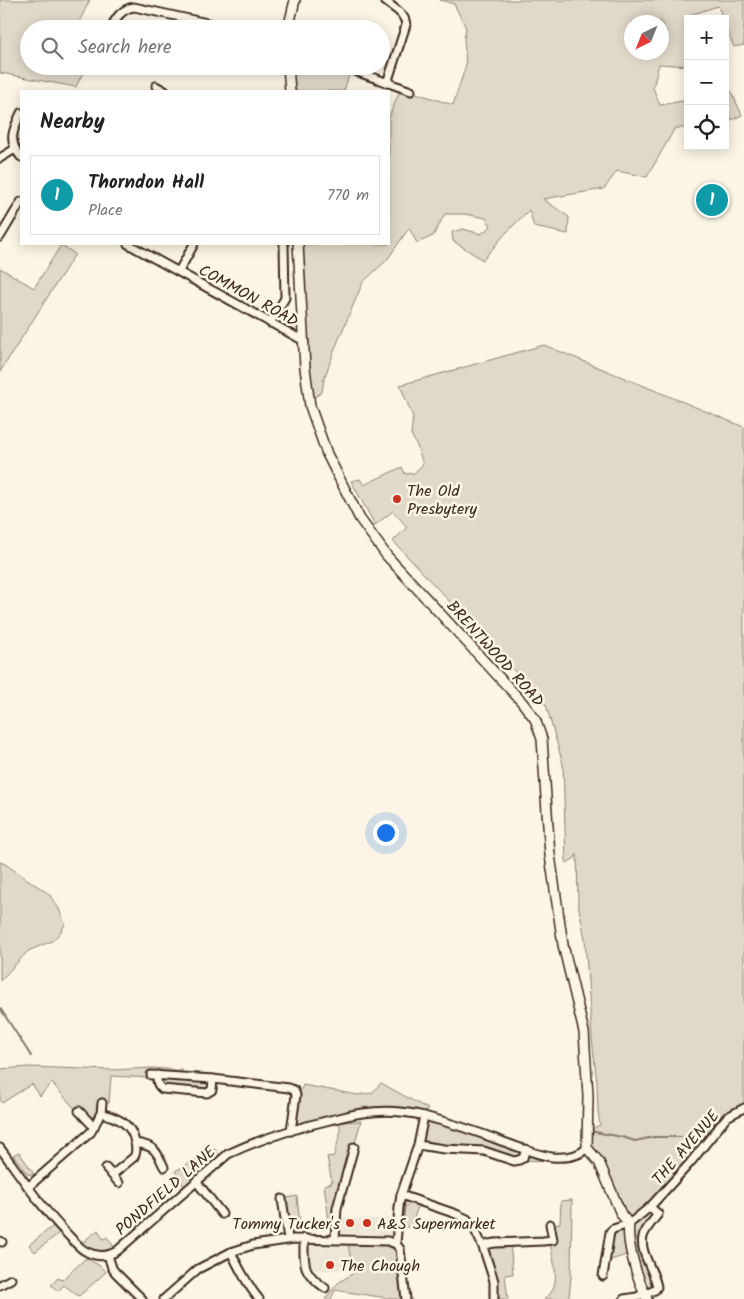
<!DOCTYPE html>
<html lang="en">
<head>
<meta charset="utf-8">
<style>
  :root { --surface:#fff; --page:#f2f2f2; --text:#222; --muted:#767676; --line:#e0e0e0; --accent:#db2777 }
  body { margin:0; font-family:Kalam,sans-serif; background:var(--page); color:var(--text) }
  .controls { position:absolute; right:15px; top:15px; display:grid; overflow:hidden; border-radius:0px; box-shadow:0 2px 12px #0003 }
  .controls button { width:45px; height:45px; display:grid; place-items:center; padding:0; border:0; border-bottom:1px solid var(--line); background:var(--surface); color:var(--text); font:25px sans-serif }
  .compass { position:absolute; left:624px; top:15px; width:45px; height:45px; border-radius:50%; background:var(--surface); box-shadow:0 2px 12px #0003; rotate:223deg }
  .you { position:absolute; left:385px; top:832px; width:18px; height:18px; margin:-12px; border:4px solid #fff; border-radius:50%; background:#1a73e8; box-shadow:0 0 0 8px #1a73e833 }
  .badge { display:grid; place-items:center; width:32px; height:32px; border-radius:50%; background:var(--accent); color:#fff; font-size:16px; font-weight:700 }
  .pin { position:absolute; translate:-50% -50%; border:2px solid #fff; box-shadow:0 1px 5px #0006 }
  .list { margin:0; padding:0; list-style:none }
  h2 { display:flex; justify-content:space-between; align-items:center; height:65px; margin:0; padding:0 20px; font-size:21px }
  h2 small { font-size:16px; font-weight:400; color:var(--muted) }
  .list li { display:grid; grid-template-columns:32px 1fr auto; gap:15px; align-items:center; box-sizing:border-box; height:80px; margin:0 10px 10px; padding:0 10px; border:1px solid var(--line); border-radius:0px }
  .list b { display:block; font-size:19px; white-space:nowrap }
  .list p { margin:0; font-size:16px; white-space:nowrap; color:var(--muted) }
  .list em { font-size:16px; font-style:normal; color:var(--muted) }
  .icon { flex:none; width:28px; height:28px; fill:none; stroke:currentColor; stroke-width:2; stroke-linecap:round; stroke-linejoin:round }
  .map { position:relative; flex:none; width:744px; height:1299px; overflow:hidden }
  .search { position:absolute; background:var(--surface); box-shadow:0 2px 12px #0003; left:20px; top:20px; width:370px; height:55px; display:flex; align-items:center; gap:12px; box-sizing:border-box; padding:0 18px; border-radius:28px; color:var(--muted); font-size:19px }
  .panel { position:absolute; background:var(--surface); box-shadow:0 2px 12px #0003; left:20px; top:90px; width:370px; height:155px; border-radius:0px }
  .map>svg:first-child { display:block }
  .built { fill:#eee6d6 }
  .green { fill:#e0d8c8; stroke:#8e8173; fill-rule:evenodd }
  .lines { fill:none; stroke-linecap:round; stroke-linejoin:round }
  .stream { stroke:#85796b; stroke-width:2 }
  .minor-casing { stroke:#3b2a1e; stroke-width:11 }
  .major-casing { stroke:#3b2a1e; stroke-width:12 }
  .minor { stroke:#fcf5e5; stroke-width:7 }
  .major { stroke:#fcf5e5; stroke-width:9 }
  .poi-dot { fill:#c8321e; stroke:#fcf5e5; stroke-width:2 }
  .labels { text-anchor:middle; stroke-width:5; stroke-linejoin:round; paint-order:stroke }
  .street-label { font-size:16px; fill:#3b2a1e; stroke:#fcf5e5 }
  .poi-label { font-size:16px; fill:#3b2a1e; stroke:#fcf5e5; text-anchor:start }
</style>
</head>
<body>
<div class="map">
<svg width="744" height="1299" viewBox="0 0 744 1299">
  <rect width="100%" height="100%" fill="#fcf5e5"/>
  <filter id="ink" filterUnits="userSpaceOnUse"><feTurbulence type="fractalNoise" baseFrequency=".02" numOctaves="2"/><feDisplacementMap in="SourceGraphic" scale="10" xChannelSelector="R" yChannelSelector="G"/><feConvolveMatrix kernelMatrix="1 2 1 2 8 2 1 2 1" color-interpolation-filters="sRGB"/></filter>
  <g filter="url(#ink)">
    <path class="built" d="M342 1218 392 1219 394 1223V1230L391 1234 386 1235 345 1233 347 1245 352 1268 337 1270H317L308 1266 305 1246 309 1244H335L338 1231 339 1220Z"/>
    <g class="green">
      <path d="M0 0H90L79 22 97 29H29V66H86L76 87 0 73Z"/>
      <path d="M440 0H744V45L734 47 725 26V19H723L718 6 690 15 691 19H688V66L659 64 653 88 660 105 688 100V128H675L647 177 617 171 604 189 543 199 569 217 568 234 534 227 529 210 505 234 483 260 453 241 452 232 463 229 481 234 491 226 486 218 465 214H445L433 236 417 243 409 228 387 260 363 282 336 346 324 379 322 392 309 401 298 244H389V117L401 88 453 105 466 65 464 39 466 28 454 4ZM632 22H662V52H632Z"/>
      <path d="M288 66H328L349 75 344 91H290Z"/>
      <path d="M725 78 742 115 732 120 725 109Z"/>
      <path d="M61 245 75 254 0 372V268L34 288Z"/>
      <path d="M544 345 744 427V1110L722 1124 651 1207 658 1214 643 1237 657 1287 645 1294 632 1253 605 1262 610 1232 628 1224 587 1148 588 1131 600 1125 598 1111 597 1083 592 1039 585 939 578 903 577 854 574 859 566 863 563 764 546 705 393 541 407 527 393 511 375 525 351 481 360 479 364 485 402 467 405 474 414 473 423 464 417 446 411 434 413 417 400 385Z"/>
      <path d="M0 862 5 864 49 894 59 909 65 924 60 933 52 941 28 951 0 981Z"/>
      <path d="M29 1067 111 1070 152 1068 182 1070V1076L213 1079 212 1090 162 1089 157 1079 151 1078 111 1076 109 1103H102L94 1127 79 1111 75 1109 52 1083 40 1096 32 1084 2 1103 0 1100V1069Z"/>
      <path d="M381 1083 428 1109 423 1116 362 1113 291 1131 296 1095 301 1090 303 1085 358 1095 372 1093Z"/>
      <path d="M424 1116 551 1157V1161L519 1160 500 1156 418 1145Z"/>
      <path d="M361 1121 337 1208 335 1227 330 1228 324 1185 332 1183 327 1157 334 1156 340 1134V1122Z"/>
      <path d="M215 1149 222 1159 186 1190 175 1171Z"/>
      <path d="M19 1152 34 1174 33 1175 27 1174 13 1155Z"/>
      <path d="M297 1196 301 1234 287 1235 282 1199Z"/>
      <path d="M572 1200 571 1277 569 1297 570 1299H544C563 1288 553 1260 550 1244 549 1237 550 1230 550 1224L560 1223 561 1201Z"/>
      <path d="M412 1203 417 1205 418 1207 411 1226 403 1228 405 1206Z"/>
      <path d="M53 1226 59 1233 35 1252 29 1245Z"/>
      <path d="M98 1230 103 1239 107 1237 117 1251 101 1256 79 1245Z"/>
      <path d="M347 1239 396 1244 406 1299H393L335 1290 331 1299H325L338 1283 355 1272 351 1260Z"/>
      <path d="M510 1242 513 1274 505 1275 508 1299H494L483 1247Z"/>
      <path d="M86 1258 100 1266 106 1272 79 1296 77 1295 64 1285 58 1291 51 1285 58 1278 62 1280Z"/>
    </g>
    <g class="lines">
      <g class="stream">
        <path d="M0 1008 31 1056"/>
        <path d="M590 1131 622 1137 635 1141 654 1137H690L723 1118"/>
      </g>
      <g class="minor-casing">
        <g id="minor">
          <path d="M384 0C392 8 405 12 406 25L387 83"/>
          <path d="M110 29C116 18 121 9 134 7L235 29"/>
          <path d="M341 66 411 91"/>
          <path d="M156 86 165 91"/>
          <path d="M21 113C13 130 7 141 21 157"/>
          <path d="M0 158 15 149"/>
          <path d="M0 237 21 202"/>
          <path d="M128 244 304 341"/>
          <path d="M179 271 194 244"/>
          <path d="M270 323 285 298 284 244"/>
          <path d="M151 1075 213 1079 289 1088 294 1090 296 1095 291 1131"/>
          <path d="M158 1075C156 1081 157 1085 162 1089L207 1093 212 1090 213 1079"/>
          <path d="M79 1111 94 1127"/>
          <path d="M101 1113C118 1118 131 1123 135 1142 136 1148 137 1152 134 1157L112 1175"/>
          <path d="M135 1143C155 1146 156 1150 164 1167"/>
          <path d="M418 1145 444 1149 484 1151 514 1161 519 1160 523 1158 526 1149"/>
          <path d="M0 1148C22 1178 43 1210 70 1237 75 1242 80 1249 87 1252 97 1257 107 1257 117 1251L228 1154C260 1139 296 1128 330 1120 341 1118 352 1114 363 1113 384 1110 404 1111 424 1116 451 1123 478 1132 504 1142 519 1147 536 1155 552 1157 564 1158 578 1157 587 1148"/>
          <path d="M106 1168 119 1183"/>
          <path d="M196 1181 222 1214"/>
          <path d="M28 1187 91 1132 101 1113 102 1103"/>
          <path d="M401 1195 456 1214 467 1219 473 1226 483 1247 494 1281V1299"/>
          <path d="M282 1199 288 1239"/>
          <path d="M304 1238C304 1265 302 1272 325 1288"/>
          <path d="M335 1239 337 1208 354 1147"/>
          <path d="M0 1241 2 1242"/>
          <path d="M483 1247 489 1244 495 1243 543 1241 553 1240 550 1224"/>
          <path d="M231 1252C239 1268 247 1285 259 1299"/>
          <path d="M108 1255 112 1268 115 1272 142 1299"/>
          <path d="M603 1276 610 1232 613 1229 629 1224 650 1207 690 1163 727 1117 744 1108"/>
          <path d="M0 1285 11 1279"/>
          <path d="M645 1294 655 1290 657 1287C655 1272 639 1252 643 1237 645 1229 653 1221 658 1214L650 1207"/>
          <path d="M164 1299 198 1269 231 1252 253 1245 294 1239 388 1241 396 1244"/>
          <path d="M406 1299 400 1249 396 1244 399 1207 401 1195 418 1145 424 1116"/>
          <path d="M624 1299 637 1297 644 1293"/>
        </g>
      </g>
      <g class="major-casing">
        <g id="major">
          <path d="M288 29 295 0"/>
          <path d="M288 66 290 91"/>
          <path d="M298 244 305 368 310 406 327 454 360 519 387 556 522 702 535 719 542 739 550 855 563 945 584 1032 588 1096 587 1148 599 1162 621 1214 629 1224C626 1244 638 1280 647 1299"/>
        </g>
      </g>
      <use href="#minor" class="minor"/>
      <use href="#major" class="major"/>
    </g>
  </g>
  <g class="poi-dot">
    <circle cx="397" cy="499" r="5"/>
    <circle cx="350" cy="1223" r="5"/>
    <circle cx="367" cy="1223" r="5"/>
    <circle cx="330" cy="1265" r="5"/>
  </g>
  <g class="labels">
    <g class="street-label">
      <text transform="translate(249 295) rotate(29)" y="6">COMMON ROAD</text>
      <text transform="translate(496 653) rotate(48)" y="6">BRENTWOOD ROAD</text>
      <text transform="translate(685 1147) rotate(-49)" y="6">THE AVENUE</text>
      <text transform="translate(165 1190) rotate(-41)" y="6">PONDFIELD LANE</text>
    </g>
    <g class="poi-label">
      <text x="407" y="496">The Old<tspan x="407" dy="18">Presbytery</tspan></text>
      <text x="340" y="1229" text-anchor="end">Tommy Tucker's</text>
      <text x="377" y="1229">A&amp;S Supermarket</text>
      <text x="340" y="1271">The Chough</text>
    </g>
  </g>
</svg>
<div class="controls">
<button>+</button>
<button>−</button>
<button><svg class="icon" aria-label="locate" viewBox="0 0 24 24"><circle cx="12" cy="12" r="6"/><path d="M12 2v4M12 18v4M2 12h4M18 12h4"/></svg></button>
</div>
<svg class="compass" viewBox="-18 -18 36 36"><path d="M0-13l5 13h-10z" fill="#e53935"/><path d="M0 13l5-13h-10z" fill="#767676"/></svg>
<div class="you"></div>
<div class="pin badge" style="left:712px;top:200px;background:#0f9aa8">1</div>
<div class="search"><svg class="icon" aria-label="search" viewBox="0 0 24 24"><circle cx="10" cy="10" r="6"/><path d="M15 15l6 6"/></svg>Search here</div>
<section class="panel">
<h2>Nearby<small></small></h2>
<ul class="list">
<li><span class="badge" style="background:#0f9aa8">1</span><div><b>Thorndon Hall</b><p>Place</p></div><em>770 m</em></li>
</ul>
</section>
</div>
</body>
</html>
